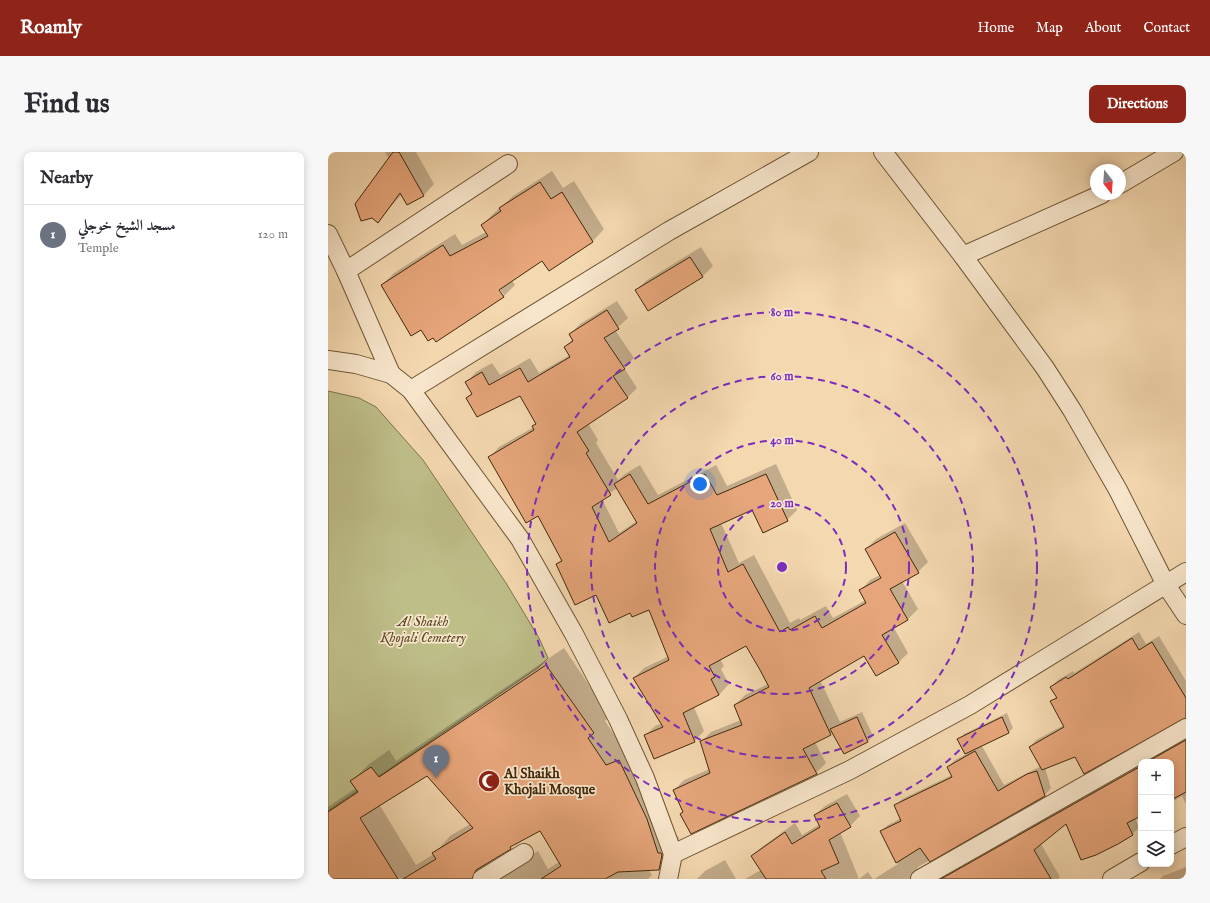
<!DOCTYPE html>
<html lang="en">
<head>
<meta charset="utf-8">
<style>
  :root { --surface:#fff; --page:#f7f7f7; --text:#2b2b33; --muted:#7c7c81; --line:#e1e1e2; --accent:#8f2418 }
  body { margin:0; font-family:"IM FELL English",Amiri,serif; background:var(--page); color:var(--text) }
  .controls { position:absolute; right:12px; bottom:12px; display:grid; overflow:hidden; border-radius:8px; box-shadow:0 2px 10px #0003 }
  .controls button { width:36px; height:36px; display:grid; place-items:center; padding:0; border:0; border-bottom:1px solid var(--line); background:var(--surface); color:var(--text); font:20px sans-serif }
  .compass { position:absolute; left:762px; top:12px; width:36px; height:36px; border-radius:50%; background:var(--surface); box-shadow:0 2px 10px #0003; rotate:163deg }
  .you { position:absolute; left:372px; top:332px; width:14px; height:14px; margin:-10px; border:3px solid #fff; border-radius:50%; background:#1a73e8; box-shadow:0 0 0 6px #1a73e833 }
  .badge { display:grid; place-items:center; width:26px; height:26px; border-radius:50%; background:var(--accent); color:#fff; font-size:13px; font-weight:700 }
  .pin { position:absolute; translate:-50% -33px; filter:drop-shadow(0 1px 2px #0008) }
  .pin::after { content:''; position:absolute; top:21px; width:14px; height:12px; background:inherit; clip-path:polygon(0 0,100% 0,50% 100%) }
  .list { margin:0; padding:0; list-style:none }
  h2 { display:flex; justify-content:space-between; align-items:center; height:52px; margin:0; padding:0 16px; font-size:17px }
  h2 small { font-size:13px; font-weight:400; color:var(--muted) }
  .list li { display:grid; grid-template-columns:26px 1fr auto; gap:12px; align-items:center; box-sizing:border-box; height:60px; padding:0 16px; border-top:1px solid var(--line) }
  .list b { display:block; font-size:15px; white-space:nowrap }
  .list p { margin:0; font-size:13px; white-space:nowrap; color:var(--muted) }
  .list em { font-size:13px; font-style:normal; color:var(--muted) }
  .icon { flex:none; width:22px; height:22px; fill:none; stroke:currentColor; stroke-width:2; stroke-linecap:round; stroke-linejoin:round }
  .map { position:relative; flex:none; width:858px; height:727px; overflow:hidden; border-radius:8px }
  header { display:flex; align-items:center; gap:24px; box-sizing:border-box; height:56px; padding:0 20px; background:var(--accent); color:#fff }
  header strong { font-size:19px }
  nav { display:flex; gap:22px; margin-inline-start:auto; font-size:14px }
  .intro { display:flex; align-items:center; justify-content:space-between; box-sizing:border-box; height:96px; padding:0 24px }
  h1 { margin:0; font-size:28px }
  .button { padding:10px 18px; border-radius:8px; background:var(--accent); color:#fff; font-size:14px; font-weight:700 }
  main { display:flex; gap:24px; padding:0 24px }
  aside { flex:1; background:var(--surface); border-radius:8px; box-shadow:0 2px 10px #0003 }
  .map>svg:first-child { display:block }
  .green { fill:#bebe89; stroke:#80744a }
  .shadow { fill:#0003; fill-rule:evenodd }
  .building { fill:#e6a57a; stroke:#422a0b }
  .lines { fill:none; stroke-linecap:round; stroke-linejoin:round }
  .street-casing { stroke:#6e5634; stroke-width:20 }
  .street { stroke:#f8e6cc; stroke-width:18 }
  .ring { fill:none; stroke:#7b2cbf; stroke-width:2; stroke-dasharray:7 5 }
  .labels { text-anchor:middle; stroke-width:3.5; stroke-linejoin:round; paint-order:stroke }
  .park-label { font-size:14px; font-style:italic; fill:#5b4824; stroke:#f8e6cc }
  .poi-label { font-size:14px; font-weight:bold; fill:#422a0b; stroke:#f8e6cc; text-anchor:start }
  .centre { fill:#7b2cbf; stroke:#f8e6cc; stroke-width:2 }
  .ring-label { font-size:12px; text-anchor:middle; font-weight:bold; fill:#7b2cbf; stroke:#f8e6cc; stroke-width:3.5; stroke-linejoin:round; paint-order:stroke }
</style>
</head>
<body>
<header>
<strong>Roamly</strong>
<nav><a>Home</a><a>Map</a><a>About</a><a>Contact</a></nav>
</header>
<div class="intro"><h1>Find us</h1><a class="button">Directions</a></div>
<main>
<aside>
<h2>Nearby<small></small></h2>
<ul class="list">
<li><span class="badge" style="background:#6b7280">1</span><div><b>مسجد الشيخ خوجلي</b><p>Temple</p></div><em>120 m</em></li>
</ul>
</aside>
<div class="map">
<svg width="858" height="727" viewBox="0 0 858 727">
  <rect width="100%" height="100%" fill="#f4d8b0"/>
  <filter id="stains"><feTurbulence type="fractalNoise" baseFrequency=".005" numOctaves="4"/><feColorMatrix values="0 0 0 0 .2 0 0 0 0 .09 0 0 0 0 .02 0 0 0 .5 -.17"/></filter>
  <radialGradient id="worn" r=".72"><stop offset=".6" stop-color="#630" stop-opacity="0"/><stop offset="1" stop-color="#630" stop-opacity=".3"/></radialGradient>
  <path class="green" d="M0 239 31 246 48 255 95 308 178 431 211 486 220 506 211 515 0 659Z"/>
  <g class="shadow">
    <path d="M57 0H88L106 32 96 43 79 52 74 42 50 69 61 7Z"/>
    <path d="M224 19 235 36 246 29 276 77 265 89 221 117 214 107 184 128 187 133 175 145 93 176 54 133 66 121 127 82 134 93 158 80 154 73 166 61 185 44ZM169 133 176 143H173Z"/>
    <path d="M373 95 385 114 374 125 308 138 319 128Z"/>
    <path d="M289 149 300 166 287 178 306 206 296 216 309 236 299 246 260 271 270 288 268 291 290 328 297 322 312 313 330 343 388 313 399 334 448 312 469 358 459 368 425 357 393 371 411 411 426 403 462 471 471 466 472 468 498 454 505 466 538 448 532 439 542 428 552 423 538 397 548 387 577 371 600 410 590 420 574 429 590 457 580 467 566 476 580 501 570 511 537 503 492 528 512 570 534 560 545 584 540 589 516 600 505 580 487 590 498 611 488 621 356 659 346 638 356 628 382 617 373 590 383 580 413 568 407 553 417 543 440 532 418 493 392 507 396 514 393 517 401 532 391 543 366 555 376 579 366 589 317 584 327 574 334 571 306 526 316 516 341 504 322 456 302 459 229 412 234 407 211 363 161 306 171 295 206 275 209 271 192 243 139 246 145 240 138 231 148 220 164 211 172 223 202 206 211 221 242 203 237 195 245 187 242 182 252 172ZM289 336 309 369 291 381 274 347Z"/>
    <path d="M811 480 818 492 831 484 858 529V566L747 603 717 616 723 636 717 643 590 715 588 719 591 727H546L570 712 553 679 560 673 573 666 567 654 574 647 624 623 620 615 627 608 638 602 631 587 636 582 679 561 685 576 680 581 654 594 676 633 713 614 702 595 708 588 736 573 723 550 729 544 723 535 730 528 745 519 746 521Z"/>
    <path d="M236 496 282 564 277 569 296 597 308 591 336 649 347 684 351 685 348 700 331 717H320L324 723 320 727H4L0 720V655L28 636 24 629 41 612 61 598 68 609ZM100 622 142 672 122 684 106 702 88 713 51 652ZM213 677 231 710 220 717 210 699 173 721 166 719 160 710 187 691Z"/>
    <path d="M858 586V652L854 644 843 650V610H815Z"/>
    <path d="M813 611V662L807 666 811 676 804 682 738 670 713 692 732 725 730 727H607Z"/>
    <path d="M519 642 532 664 522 674 512 680 531 727 540 720 545 727H417L433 718 424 704 434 695 467 671 474 683 492 672 487 663 497 654Z"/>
    <path d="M397 708 408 727H369L377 719Z"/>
    <path d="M858 715V727H832L835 724Z"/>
  </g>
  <g class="building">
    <path d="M65 0H71L96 44 79 53 72 41 50 71 44 66 33 69 27 52Z"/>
    <path d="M212 30 223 47 234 40 265 90 221 119 214 109 171 138 176 145 108 190 105 186 100 189 93 178 83 184 53 133 115 93 122 104 160 84 153 73 173 59 171 56Z"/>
    <path d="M362 105 375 125 320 159 307 138Z"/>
    <path d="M279 158 291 177 276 186 297 217 285 224 300 246 249 280 261 299 258 301 283 343 264 355 281 390 309 371 286 332 302 322 320 352 377 322 389 343 438 322 460 369 435 381 424 358 382 377 400 420 415 412 452 480 460 475 462 478 487 464 494 476 538 451 531 438 553 426 537 397 567 380 591 421 562 437 580 468 554 483 571 511 548 524 536 504 481 536 503 583 475 597 489 622 363 682 352 662 355 660 345 638 382 621 372 589 414 573 406 553 441 535 432 518 418 494 381 514 387 525 383 527 391 543 355 561 367 590 326 607 316 583 335 575 305 526 341 508 321 458 304 465 302 461 281 471 268 443 247 453 228 412 234 409 210 364 198 371 160 305 206 278 204 274 208 272 192 244 149 265 138 246 144 242 137 230 154 220 161 233 192 216 200 230 242 205 236 195 245 189 241 182Z"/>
    <path d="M804 486 811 498 824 490 858 546V566L756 622 747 605 714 618 701 595 736 575 722 549 729 546 722 535 738 525 740 527Z"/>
    <path d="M218 513 266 581 260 586 278 613 291 608 319 667 330 701H333L334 703 331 718 290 720 277 727H213L233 714 212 679 182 695 183 697 148 718 144 727H75L108 707 104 701 145 676 99 624 32 666 70 727H0V660L30 640 22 629 43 615 51 625Z"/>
    <path d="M529 565 540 590 516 602 502 577Z"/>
    <path d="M674 565 681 581 637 602 629 587Z"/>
    <path d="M858 588V640L843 648V610H819Z"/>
    <path d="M647 599 670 639 699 622 709 619 717 644 602 710 592 696 568 711 552 679 573 669 566 653 624 625 619 615Z"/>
    <path d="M813 614V664L799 671 805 683 790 692 768 703 753 708 738 672 706 698 723 727H613Z"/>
    <path d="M509 651 523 675 501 688 511 711 493 719 498 727H438L423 704 457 680 464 692 492 675 486 663Z"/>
  </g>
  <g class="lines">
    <g class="street-casing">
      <g id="street">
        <path d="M555 0 635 104"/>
        <path d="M792 32 846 0"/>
        <path d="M774 42 635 104 717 216 744 258 790 338 838 433 858 463"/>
        <path d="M0 82 18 119 63 222"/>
        <path d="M18 119 180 12"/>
        <path d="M0 208 28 212 63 222 83 238 192 387 246 482 290 567 317 626 345 702"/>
        <path d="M83 238 341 79 481 0"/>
        <path d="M843 693 858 685"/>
        <path d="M154 727 196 701"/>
        <path d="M340 727 345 702 522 618 642 553 858 420"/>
        <path d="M592 727 858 576"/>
        <path d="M784 727 813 710"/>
      </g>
    </g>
    <use href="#street" class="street"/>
  </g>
  <g class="ring">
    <circle cx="454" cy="415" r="64"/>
    <circle cx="454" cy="415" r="127"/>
    <circle cx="454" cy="415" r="191"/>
    <circle cx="454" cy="415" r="255"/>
  </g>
  <defs>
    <g id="mosque-disc" transform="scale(1.15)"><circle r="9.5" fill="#8f2418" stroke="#f8e6cc"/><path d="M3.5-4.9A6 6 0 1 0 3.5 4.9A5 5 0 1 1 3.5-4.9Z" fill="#fff"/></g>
  </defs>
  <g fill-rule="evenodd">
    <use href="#mosque-disc" x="161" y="629"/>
  </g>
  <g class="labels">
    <g class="park-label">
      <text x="95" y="474">Al Shaikh<tspan x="95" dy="16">Khojali Cemetery</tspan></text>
    </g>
    <g class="poi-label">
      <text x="176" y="626">Al Shaikh<tspan x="176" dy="16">Khojali Mosque</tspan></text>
    </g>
  </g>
  <circle cx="454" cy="415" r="6" class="centre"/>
  <g class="ring-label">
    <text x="454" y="164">80 m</text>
    <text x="454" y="228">60 m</text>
    <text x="454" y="292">40 m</text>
    <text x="454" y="355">20 m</text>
  </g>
  <rect width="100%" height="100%" filter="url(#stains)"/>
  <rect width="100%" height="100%" fill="url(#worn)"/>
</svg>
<div class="controls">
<button>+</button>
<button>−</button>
<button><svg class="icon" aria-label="layers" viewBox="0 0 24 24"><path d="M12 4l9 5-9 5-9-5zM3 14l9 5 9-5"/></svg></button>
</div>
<svg class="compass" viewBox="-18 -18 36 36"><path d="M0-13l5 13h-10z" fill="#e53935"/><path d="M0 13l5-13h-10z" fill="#7c7c81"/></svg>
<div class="you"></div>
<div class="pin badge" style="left:108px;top:626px;background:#6b7280">1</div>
</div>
</main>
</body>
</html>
